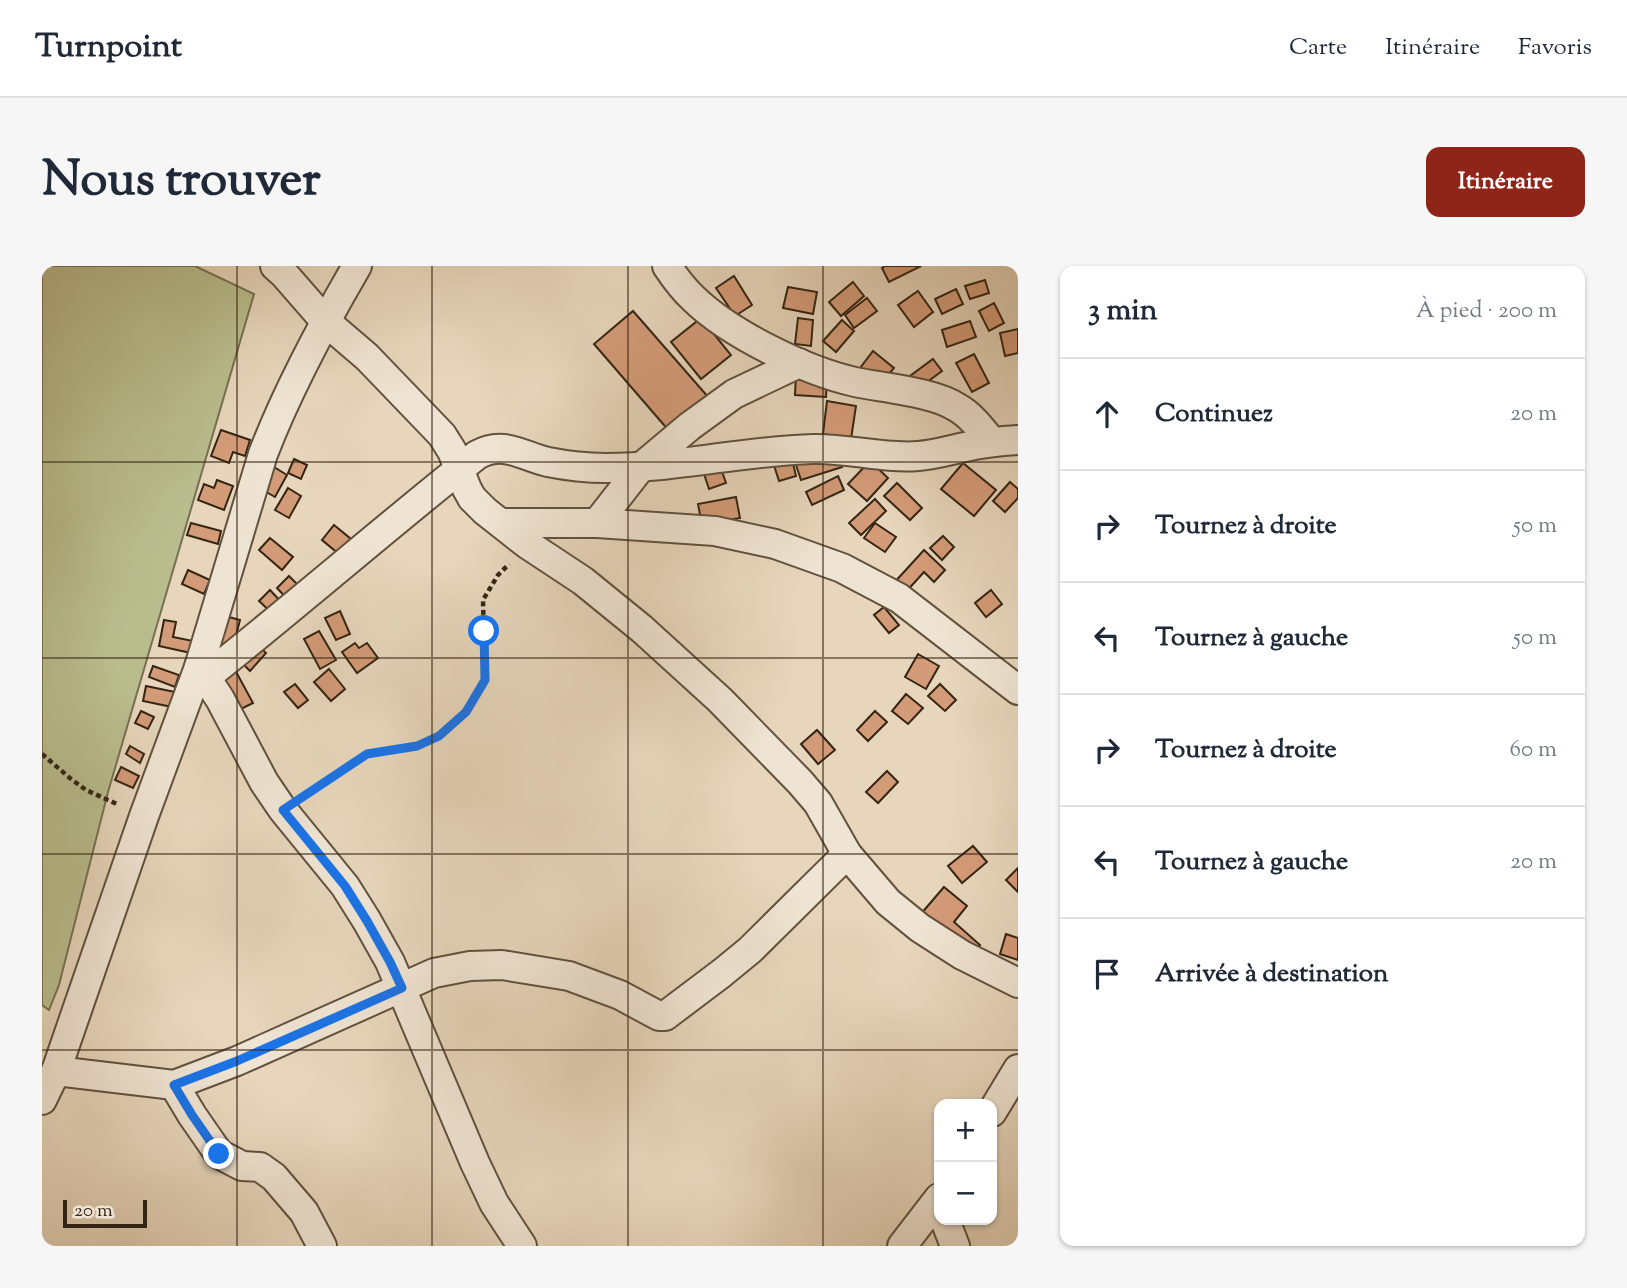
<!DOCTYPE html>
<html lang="fr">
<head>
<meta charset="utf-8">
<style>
  :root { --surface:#fff; --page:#f6f6f7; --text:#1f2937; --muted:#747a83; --line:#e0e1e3; --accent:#8f2418 }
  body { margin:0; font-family:"Sorts Mill Goudy",serif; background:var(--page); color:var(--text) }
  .controls { position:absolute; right:21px; bottom:21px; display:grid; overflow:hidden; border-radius:14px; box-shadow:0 2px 5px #0004 }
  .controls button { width:63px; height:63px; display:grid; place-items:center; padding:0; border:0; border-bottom:2px solid var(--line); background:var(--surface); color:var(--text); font:35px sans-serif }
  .scale { position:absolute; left:21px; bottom:18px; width:84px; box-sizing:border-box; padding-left:7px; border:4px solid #342513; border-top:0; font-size:19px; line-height:24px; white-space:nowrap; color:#342513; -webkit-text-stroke:5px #efe4d3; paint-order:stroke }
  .stop { position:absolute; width:21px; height:21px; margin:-16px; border:5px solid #1a73e8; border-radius:50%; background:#fff }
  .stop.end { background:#1a73e8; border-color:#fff; box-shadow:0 2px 7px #0008 }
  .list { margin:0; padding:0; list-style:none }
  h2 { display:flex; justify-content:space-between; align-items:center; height:91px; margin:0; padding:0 28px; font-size:30px }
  h2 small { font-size:23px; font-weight:400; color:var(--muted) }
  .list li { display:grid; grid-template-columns:46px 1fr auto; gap:21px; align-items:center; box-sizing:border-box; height:112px; padding:0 28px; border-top:2px solid var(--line) }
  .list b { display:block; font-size:26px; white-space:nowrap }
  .list em { font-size:23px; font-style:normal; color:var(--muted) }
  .icon { flex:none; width:38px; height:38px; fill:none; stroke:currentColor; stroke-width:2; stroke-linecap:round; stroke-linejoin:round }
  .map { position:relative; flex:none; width:976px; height:980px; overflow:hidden; border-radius:14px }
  header { display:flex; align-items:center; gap:42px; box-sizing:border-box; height:98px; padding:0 35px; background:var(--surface); border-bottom:2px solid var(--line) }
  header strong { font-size:33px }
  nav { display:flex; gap:38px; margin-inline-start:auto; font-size:24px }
  .intro { display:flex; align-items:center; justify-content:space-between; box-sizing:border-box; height:168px; padding:0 42px }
  h1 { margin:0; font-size:49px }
  .button { padding:18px 32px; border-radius:14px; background:var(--accent); color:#fff; font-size:24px; font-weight:700 }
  main { display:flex; gap:42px; padding:0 42px }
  aside { flex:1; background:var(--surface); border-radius:14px; box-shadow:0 2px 5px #0004 }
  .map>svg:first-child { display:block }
  .green { fill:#b9bd8e; stroke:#767150; stroke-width:2 }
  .building { fill:#d49b78; stroke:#342513; stroke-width:2 }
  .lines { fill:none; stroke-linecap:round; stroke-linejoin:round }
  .minor-casing { stroke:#61513d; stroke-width:32 }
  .path { stroke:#342513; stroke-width:4.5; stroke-dasharray:5 3.5; stroke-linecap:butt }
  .minor { stroke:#efe4d3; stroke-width:28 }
  .route { stroke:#1a73e8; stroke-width:9 }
  .grid { fill:none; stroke:#342513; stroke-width:2; stroke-opacity:0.55 }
</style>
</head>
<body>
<header>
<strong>Turnpoint</strong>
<nav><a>Carte</a><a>Itinéraire</a><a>Favoris</a></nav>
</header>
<div class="intro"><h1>Nous trouver</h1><a class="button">Itinéraire</a></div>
<main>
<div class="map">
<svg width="976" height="980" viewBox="0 0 976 980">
  <rect width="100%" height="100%" fill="#e7d6bc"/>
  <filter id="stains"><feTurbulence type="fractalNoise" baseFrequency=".00286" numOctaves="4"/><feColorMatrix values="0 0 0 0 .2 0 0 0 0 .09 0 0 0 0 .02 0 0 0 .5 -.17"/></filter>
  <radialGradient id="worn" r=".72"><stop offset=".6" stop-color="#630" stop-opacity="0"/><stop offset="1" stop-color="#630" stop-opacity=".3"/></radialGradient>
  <path class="green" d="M0 0H153L212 28 66 526 17 719 7 744 0 739Z"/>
  <g class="building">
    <path d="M843 0H879L847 16 840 2Z"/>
    <path d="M692 10 710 39 693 50 674 22Z"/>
    <path d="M943 14 947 27 928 33 923 20Z"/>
    <path d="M811 16 822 30 799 50 787 36Z"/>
    <path d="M746 21 775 26 771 48 741 42Z"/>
    <path d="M914 23 921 38 900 48 893 33Z"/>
    <path d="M876 25 891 46 872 61 856 39Z"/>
    <path d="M825 32 835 45 812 62 803 49Z"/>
    <path d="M952 37 962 57 947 65 937 45Z"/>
    <path d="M591 45 667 132 628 166 552 78Z"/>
    <path d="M659 52 689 89 659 113 629 76Z"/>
    <path d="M756 52 771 54 769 80 753 78Z"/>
    <path d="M800 54 812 65 794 86 781 75Z"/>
    <path d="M928 55 934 71 905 81 900 64Z"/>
    <path d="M976 63V87L963 90 958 67Z"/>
    <path d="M831 85 852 102 839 118 818 102Z"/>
    <path d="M932 88 947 117 930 126 914 97Z"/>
    <path d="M891 93 900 105 877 122 868 110Z"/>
    <path d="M754 108 785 110 784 131 753 129Z"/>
    <path d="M785 135 814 140 809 173 781 168Z"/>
    <path d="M179 164 208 174 203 190 191 186 187 197 169 190Z"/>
    <path d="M793 180 800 201 759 214 752 193Z"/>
    <path d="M748 185 754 210 737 215 729 190Z"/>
    <path d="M252 193 265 199 259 213 246 207Z"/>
    <path d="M676 194 684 217 667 223 659 199Z"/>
    <path d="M828 195 846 212 825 235 806 218Z"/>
    <path d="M921 197 954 224 932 250 899 223Z"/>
    <path d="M232 201 245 209 233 231 219 223Z"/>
    <path d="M796 210 802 224 770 239 764 226Z"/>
    <path d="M175 214 191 220 182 244 156 234 162 218 172 222Z"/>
    <path d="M968 216 976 223V232L963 246 951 235Z"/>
    <path d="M855 217 880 242 868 254 842 230Z"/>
    <path d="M246 222 259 230 247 252 233 244Z"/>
    <path d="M694 231 698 252 660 259 656 238Z"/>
    <path d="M833 233 844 245 819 269 807 257Z"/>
    <path d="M149 257 179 265 176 278 145 269Z"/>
    <path d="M833 257 854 271 843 286 822 272Z"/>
    <path d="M292 259 309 273 297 288 280 274Z"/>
    <path d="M901 270 912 281 900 294 888 282Z"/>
    <path d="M228 272 251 291 240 304 217 284Z"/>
    <path d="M882 284 903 304 892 316 882 306 862 328 851 318Z"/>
    <path d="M146 304 168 314 162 328 140 318Z"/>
    <path d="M247 310 260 323 248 336 235 322Z"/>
    <path d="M228 324 241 338 231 348 217 335Z"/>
    <path d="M949 324 960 338 944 351 933 337Z"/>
    <path d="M842 341 857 359 847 367 832 349Z"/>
    <path d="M298 345 308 368 294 374 283 352Z"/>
    <path d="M183 350 198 354 191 381 175 377Z"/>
    <path d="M122 354 134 356 131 371 151 375 149 387 117 380Z"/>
    <path d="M277 365 294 394 278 403 262 373Z"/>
    <path d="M313 377 317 382 325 377 336 392 315 407 300 386Z"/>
    <path d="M215 378 224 387 208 405 199 396Z"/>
    <path d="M876 388 897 400 884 423 863 411Z"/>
    <path d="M111 400 137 409 133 421 107 411Z"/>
    <path d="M192 402 211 437 197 444 179 409Z"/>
    <path d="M287 403 303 423 289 435 272 416Z"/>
    <path d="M253 418 266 434 256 442 242 426Z"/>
    <path d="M898 418 914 434 903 445 886 430Z"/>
    <path d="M104 420 133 426 130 441 101 435Z"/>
    <path d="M864 428 881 442 866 458 850 445Z"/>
    <path d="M99 445 112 451 106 463 93 457Z"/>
    <path d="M833 445 845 456 826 475 815 464Z"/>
    <path d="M775 464 793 484 776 498 759 478Z"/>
    <path d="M88 480 102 488 98 497 84 488Z"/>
    <path d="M79 501 97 510 91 522 73 514Z"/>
    <path d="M845 505 856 516 836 537 824 526Z"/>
    <path d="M931 580 945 596 920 617 906 600Z"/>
    <path d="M976 602V626L964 614Z"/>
    <path d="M902 621 925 640 912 656 938 679 928 691 878 649Z"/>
    <path d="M964 668 976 672V694L958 688Z"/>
  </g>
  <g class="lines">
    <g class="minor-casing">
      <g id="minor">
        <path d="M233 0 242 8 283 55 325 91 400 169 410 185 425 223 430 232 443 245 485 278 541 315 600 363 678 434 758 516 776 537 805 588 846 636 878 662 920 689 976 717"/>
        <path d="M625 0C633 12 641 23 652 33 688 68 764 105 813 116 842 122 893 126 916 142 930 150 940 164 950 176"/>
        <path d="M460 257H555L673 265 733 278 800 302 857 332 976 424"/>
        <path d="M555 257 598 202 648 160 692 128 757 97"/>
        <path d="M157 401 178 433 222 516 241 544 303 620 325 655 348 696 433 897 452 937 480 980"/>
        <path d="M164 411C256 338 343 262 435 189 462 174 480 190 506 196 526 200 545 202 564 202 634 202 701 185 771 183 806 182 841 193 876 190 893 189 908 184 923 181 941 177 958 175 976 174"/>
        <path d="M14 805 132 819 195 795 392 707 428 700 460 699 527 710 578 729 617 750H623L680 707 708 684 805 588"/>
        <path d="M132 819 150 849 177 888 200 900 218 901 232 911 262 946 280 980"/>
        <path d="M0 834 14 805 102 550 157 401 221 188C246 123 280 60 315 0"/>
        <path d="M950 846 976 803"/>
        <path d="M903 954 913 980"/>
        <path d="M860 980 897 932"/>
      </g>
    </g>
    <g class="path">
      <path d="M0 488 29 513 44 524 77 539"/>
      <path d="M262 530 325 488 375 480 397 470 424 446 443 414 441 334 456 309 467 298"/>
    </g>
    <use href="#minor" class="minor"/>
  </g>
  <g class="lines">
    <path class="route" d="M177 888 150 849 132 819 195 795 360 722 348 696 325 655 303 620 241 544 325 488 375 480 397 470 424 446 443 414 442 365"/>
  </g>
  <path class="grid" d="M195 0V980M390 0V980M586 0V980M781 0V980M0 196H976M0 392H976M0 588H976M0 784H976"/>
  <rect width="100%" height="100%" filter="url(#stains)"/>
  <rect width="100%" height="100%" fill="url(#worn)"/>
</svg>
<div class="controls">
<button>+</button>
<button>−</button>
</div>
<div class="scale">20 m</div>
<div class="stop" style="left:442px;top:365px"></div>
<div class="stop end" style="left:177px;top:888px"></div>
</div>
<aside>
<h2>3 min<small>À pied · 200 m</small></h2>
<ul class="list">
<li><svg class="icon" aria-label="ahead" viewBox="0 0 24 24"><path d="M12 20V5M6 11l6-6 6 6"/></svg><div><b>Continuez</b></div><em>20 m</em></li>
<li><svg class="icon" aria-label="right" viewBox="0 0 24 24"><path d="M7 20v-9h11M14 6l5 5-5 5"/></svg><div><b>Tournez à droite</b></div><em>50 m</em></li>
<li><svg class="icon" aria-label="left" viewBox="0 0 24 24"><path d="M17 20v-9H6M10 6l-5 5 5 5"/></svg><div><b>Tournez à gauche</b></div><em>50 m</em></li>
<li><svg class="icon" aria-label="right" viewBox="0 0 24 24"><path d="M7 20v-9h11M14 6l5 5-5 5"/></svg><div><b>Tournez à droite</b></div><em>60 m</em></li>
<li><svg class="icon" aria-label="left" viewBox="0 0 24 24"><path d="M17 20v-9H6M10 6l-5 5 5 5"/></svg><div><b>Tournez à gauche</b></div><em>20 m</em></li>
<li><svg class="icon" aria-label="arrive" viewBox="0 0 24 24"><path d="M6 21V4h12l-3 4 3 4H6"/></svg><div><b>Arrivée à destination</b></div></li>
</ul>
</aside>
</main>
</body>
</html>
